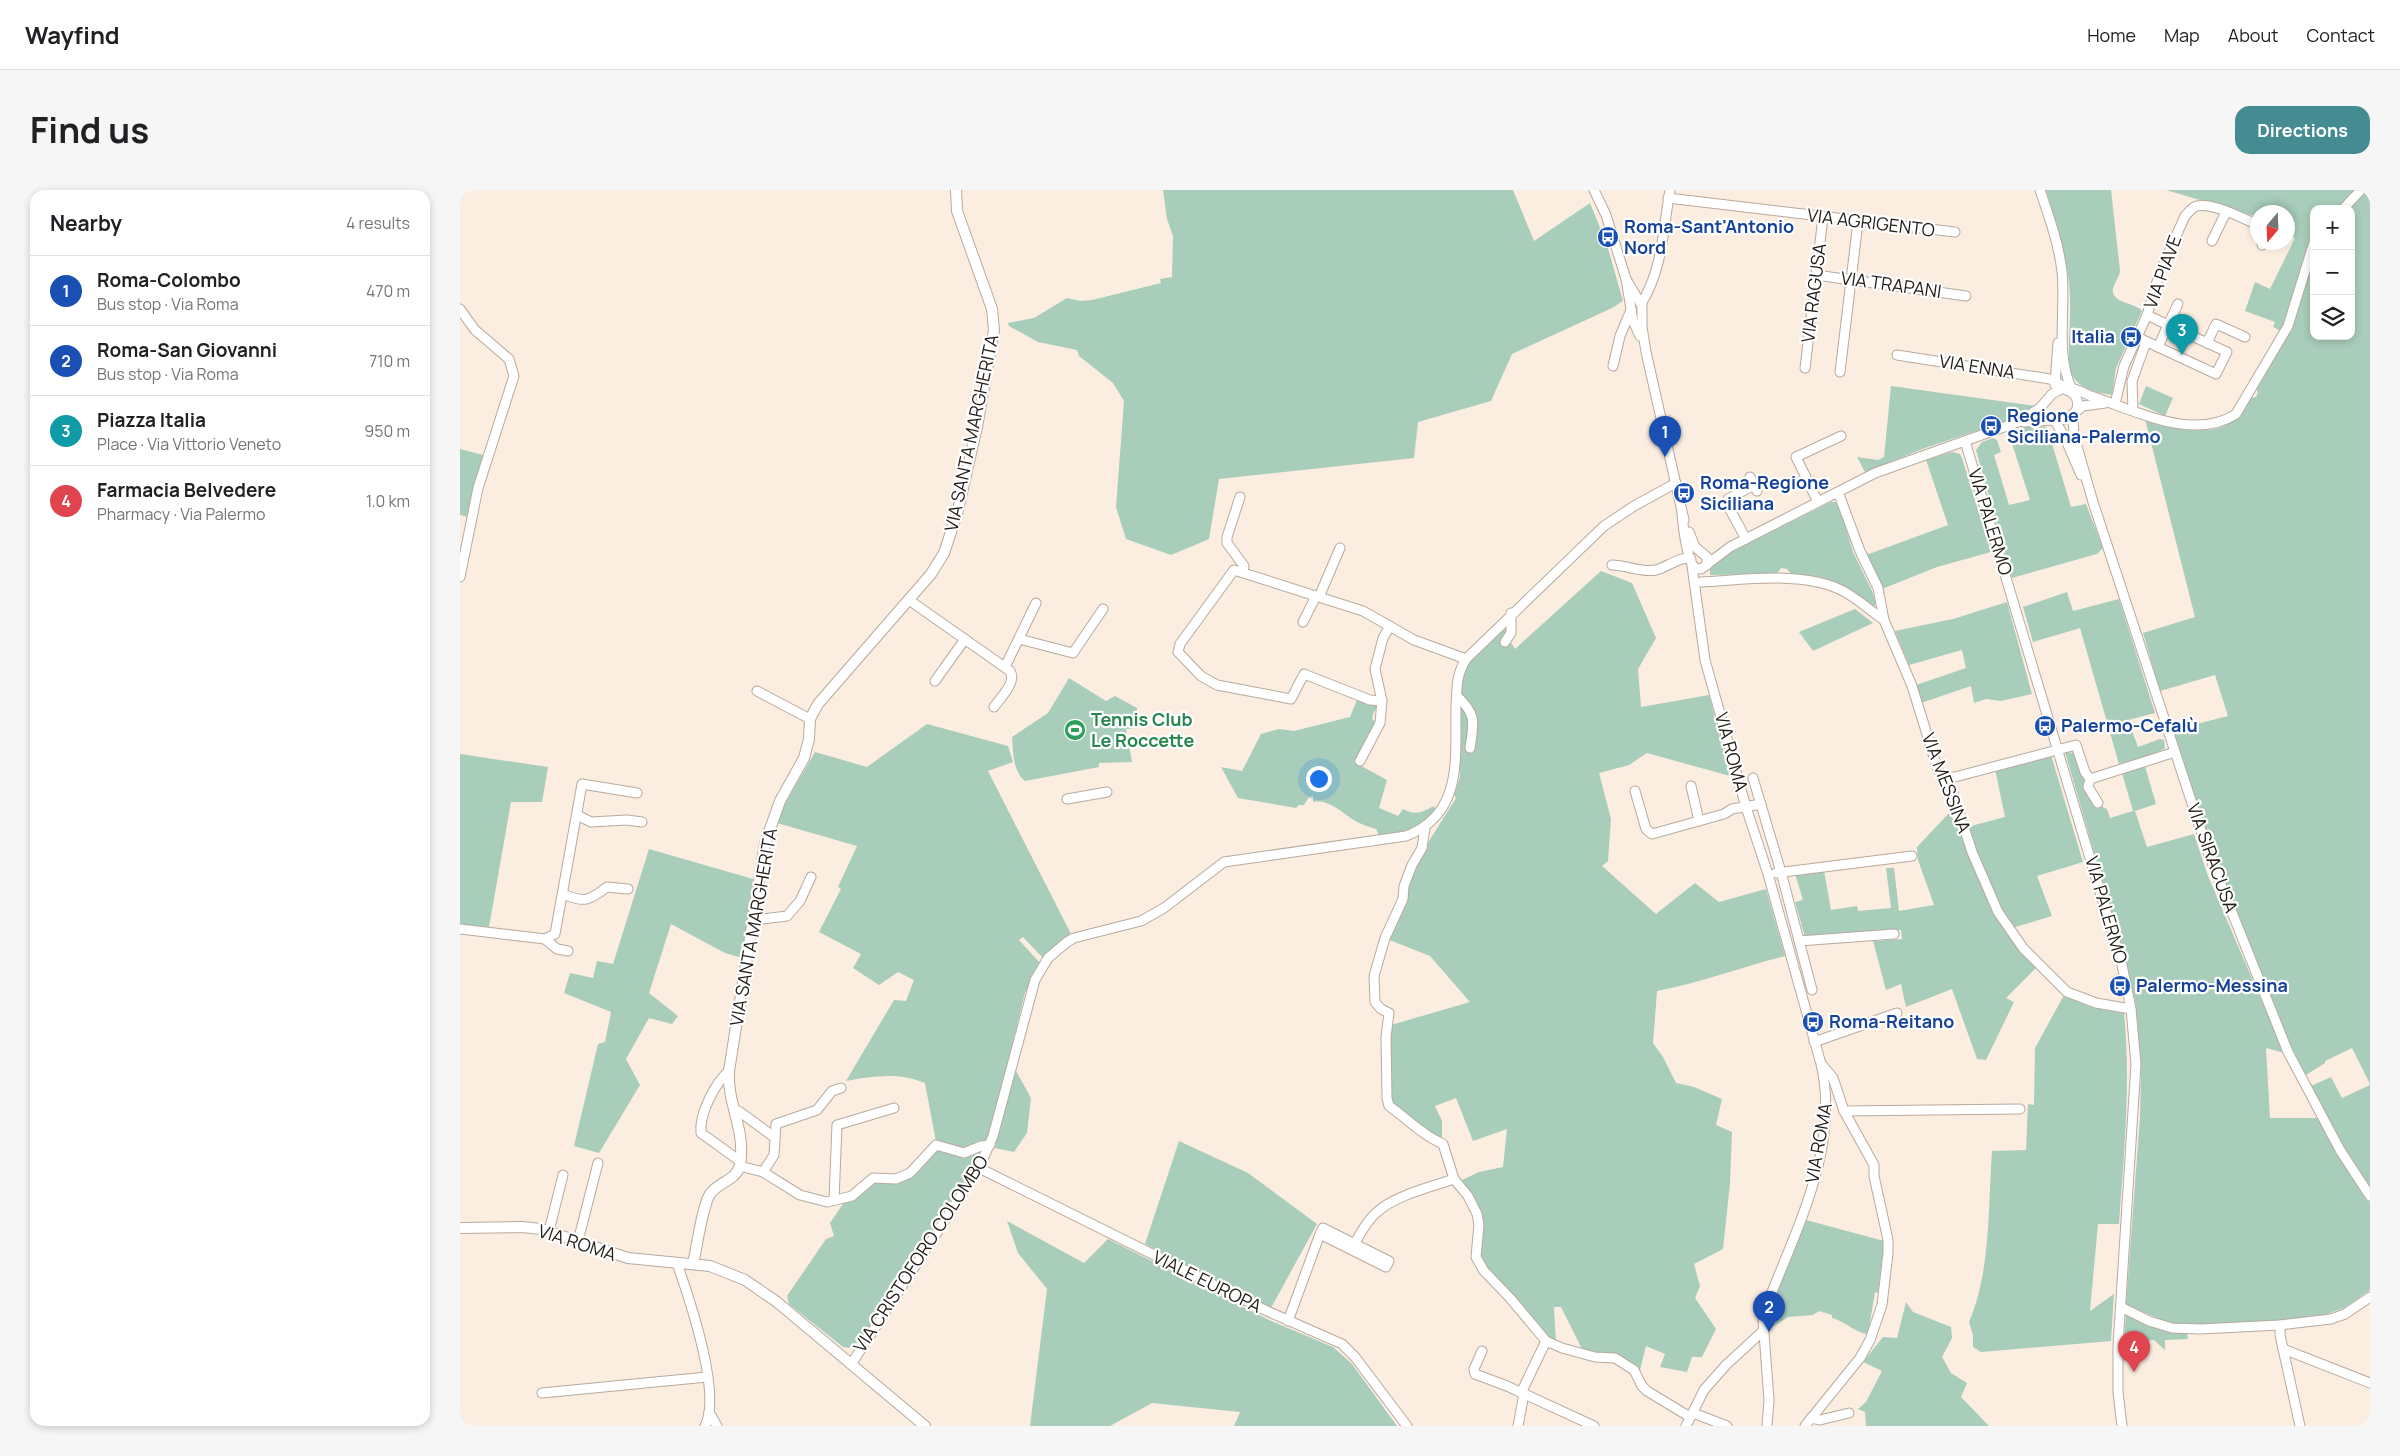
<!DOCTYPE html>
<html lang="en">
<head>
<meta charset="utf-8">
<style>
  :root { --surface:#fff; --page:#f6f6f6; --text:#202124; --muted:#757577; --line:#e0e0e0; --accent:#458c92 }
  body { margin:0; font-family:Manrope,sans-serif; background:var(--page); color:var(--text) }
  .controls { position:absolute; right:15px; top:15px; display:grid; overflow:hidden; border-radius:10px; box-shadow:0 2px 8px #0003 }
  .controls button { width:45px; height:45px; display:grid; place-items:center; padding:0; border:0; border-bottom:1px solid var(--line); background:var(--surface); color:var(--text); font:25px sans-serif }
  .compass { position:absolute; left:1790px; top:15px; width:45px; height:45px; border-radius:50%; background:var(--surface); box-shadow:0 2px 8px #0003; rotate:199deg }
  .you { position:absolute; left:858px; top:588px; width:18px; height:18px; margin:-12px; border:4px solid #fff; border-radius:50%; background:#1a73e8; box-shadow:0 0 0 8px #1a73e833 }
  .badge { display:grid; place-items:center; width:32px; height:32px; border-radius:50%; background:var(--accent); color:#fff; font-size:16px; font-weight:700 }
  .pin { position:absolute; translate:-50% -41px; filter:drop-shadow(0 1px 2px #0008) }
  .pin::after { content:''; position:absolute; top:26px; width:18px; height:15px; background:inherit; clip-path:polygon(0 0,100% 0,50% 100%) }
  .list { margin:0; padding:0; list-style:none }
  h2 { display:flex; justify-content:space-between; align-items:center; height:65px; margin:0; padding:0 20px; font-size:21px }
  h2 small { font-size:16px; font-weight:400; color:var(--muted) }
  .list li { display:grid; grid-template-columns:32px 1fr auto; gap:15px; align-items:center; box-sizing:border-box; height:70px; padding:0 20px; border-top:1px solid var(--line) }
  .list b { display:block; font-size:19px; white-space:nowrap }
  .list p { margin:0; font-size:16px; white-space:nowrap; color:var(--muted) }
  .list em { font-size:16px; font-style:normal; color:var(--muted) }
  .icon { flex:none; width:28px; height:28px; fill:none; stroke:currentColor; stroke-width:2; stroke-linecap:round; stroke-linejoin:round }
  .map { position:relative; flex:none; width:1910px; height:1236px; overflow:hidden; border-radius:15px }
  header { display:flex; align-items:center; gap:30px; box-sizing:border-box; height:70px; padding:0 25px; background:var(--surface); border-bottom:1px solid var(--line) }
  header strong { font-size:24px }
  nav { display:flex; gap:28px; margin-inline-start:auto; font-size:18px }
  .intro { display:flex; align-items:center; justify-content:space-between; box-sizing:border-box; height:120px; padding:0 30px }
  h1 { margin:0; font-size:35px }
  .button { padding:12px 22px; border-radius:15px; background:var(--accent); color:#fff; font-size:18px; font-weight:700 }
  main { display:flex; gap:30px; padding:0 30px }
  aside { flex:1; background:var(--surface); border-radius:15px; box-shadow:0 2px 8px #0003 }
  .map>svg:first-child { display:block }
  .green { fill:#a8cdbb }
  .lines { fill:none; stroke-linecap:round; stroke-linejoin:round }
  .minor-casing { stroke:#b8aa9e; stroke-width:11 }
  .major-casing { stroke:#b8aa9e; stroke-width:12 }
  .minor { stroke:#fff; stroke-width:9 }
  .major { stroke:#fff; stroke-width:10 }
  .labels { text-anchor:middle; stroke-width:4.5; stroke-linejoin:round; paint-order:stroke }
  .street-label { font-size:18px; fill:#211c17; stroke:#fff }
  .transit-label { font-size:18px; font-weight:bold; fill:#164399; stroke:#fff; text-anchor:start }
  .leisure-label { font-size:18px; font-weight:bold; fill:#27864d; stroke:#fff; text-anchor:start }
</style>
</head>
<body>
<header>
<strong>Wayfind</strong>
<nav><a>Home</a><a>Map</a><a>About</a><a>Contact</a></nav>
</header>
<div class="intro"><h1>Find us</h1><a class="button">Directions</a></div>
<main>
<aside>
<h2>Nearby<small>4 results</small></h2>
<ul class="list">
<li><span class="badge" style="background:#1a4fb4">1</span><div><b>Roma-Colombo</b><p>Bus stop · Via Roma</p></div><em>470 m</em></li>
<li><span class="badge" style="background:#1a4fb4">2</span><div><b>Roma-San Giovanni</b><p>Bus stop · Via Roma</p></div><em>710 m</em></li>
<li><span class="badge" style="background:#0f9aa8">3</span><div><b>Piazza Italia</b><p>Place · Via Vittorio Veneto</p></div><em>950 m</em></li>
<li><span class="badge" style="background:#e0444e">4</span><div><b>Farmacia Belvedere</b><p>Pharmacy · Via Palermo</p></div><em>1.0 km</em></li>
</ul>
</aside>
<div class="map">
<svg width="1910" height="1236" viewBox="0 0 1910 1236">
  <rect width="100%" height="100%" fill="#fbede0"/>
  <g class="green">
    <path d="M703 0H1053L1074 51 1130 13 1147 55 1163 111 1152 118 1052 164 1031 211 958 232 954 268 759 289 749 349 711 365 666 349 656 317 664 211 653 193 619 166 617 160 578 152 549 136 548 133 574 128 607 108 621 111 632 110 701 93 700 89 712 87 713 46 707 29Z"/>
    <path d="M1586 0H1651L1660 81C1659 88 1654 93 1653 99 1651 114 1676 112 1682 121L1656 178 1652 205C1634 202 1618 199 1610 181 1607 157 1611 132 1610 108 1609 71 1597 35 1586 0Z"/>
    <path d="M1706 0H1895L1877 19H1854C1854 27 1856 39 1853 46 1841 77 1835 110 1821 141L1813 137 1815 132 1785 121 1795 92 1810 99 1835 48 1828 44V22H1798L1797 27Z"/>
    <path d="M1907 0H1910V894L1892 858 1865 871V873L1846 885 1831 856 1752 662 1713 540 1768 526 1755 485 1700 501 1683 443 1735 427 1685 229C1709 237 1747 248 1771 232 1780 227 1785 217 1790 208L1796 207 1798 202 1795 198 1826 147 1854 63V146H1891V19H1888Z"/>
    <path d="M1431 196 1576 216 1561 226 1465 258 1405 282 1397 267 1418 270 1424 267Z"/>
    <path d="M1686 196 1713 208 1705 226 1679 214Z"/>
    <path d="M1574 235 1587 237 1611 317 1626 314 1643 358 1637 364 1552 388 1516 260 1522 252 1533 248 1537 250 1541 262 1534 265 1549 315 1570 310 1548 241Z"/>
    <path d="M0 259 23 265 8 327 0 325Z"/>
    <path d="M1492 262 1500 264 1502 268 1531 362 1477 377 1422 399 1405 362 1409 364 1488 335 1466 270Z"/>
    <path d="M1371 312H1375L1379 315 1393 362 1412 401 1416 414 1413 418 1380 395 1332 385 1327 379 1321 378 1317 384 1250 385V377L1260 368Z"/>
    <path d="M1141 381 1172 393 1196 448 1178 479 1181 517 1249 505 1270 586 1187 563 1169 575 1139 583 1151 629 1148 671 1142 676 1196 724 1235 693 1259 712 1306 699 1325 766C1282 777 1240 793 1197 801L1193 853 1203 867 1216 893 1234 897 1262 909 1256 935 1272 942 1270 993 1263 1059 1234 1074 1240 1096 1235 1108 1256 1139 1242 1167H1232L1227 1182 1200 1177 1205 1164 1186 1156 1180 1180 1154 1163 1136 1165 1123 1161 1101 1117H1094L1096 1152 1083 1145 1024 1076 1019 1061 1022 1031 1020 1019 1002 990 1019 982 1043 977 1047 939 1013 951 996 908 975 916 982 931V949L967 945 933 915 930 908 931 835 1010 812 970 766 927 749 946 697 966 656 996 608 994 605 1000 587V513L1009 523 1007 560 1009 563 1012 562 1013 554 1015 555C1016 527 1020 529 1000 504 1003 471 1023 456 1047 431V445L1041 451 1044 457 1050 451 1055 459Z"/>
    <path d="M1607 402 1613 421 1659 409 1695 523 1668 530 1678 557 1700 549 1704 550 1705 558 1696 564 1659 574 1620 438 1573 452 1563 417Z"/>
    <path d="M1547 412 1572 504 1541 511 1526 509 1514 513 1511 496 1461 513 1456 495 1506 478 1502 460 1449 475 1435 441 1493 429Z"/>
    <path d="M1395 419 1413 433 1353 461 1339 442Z"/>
    <path d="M609 488 646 511 655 506 677 518V538L666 539 672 572 639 573V577L565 591C553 582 553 561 552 547L588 523Z"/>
    <path d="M898 507 918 517V520L914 521 912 529 916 532 894 572 927 590 919 618 938 626 943 619C956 626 962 622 974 616L976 621C958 640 944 642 919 645L916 639C910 637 903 635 897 632 883 624 870 609 853 612V606L849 607 844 615H839L836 618 778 608 761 577 782 581 801 544 819 539 834 541 890 527Z"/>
    <path d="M467 534 548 556 553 572 528 581 611 744 601 750 583 768 563 747 559 750 580 773 565 803 528 952 504 959 476 952 465 893C438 882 413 886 386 891L434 810 446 811 454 790 438 782 419 795 393 778 401 764 359 742 381 699 378 697 397 656 317 633 325 614 355 562 407 577Z"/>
    <path d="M1605 562 1614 563 1619 580 1625 590C1622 605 1635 614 1647 619L1650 628 1673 621 1662 583 1685 576 1696 614 1675 621 1687 657 1734 644 1748 686 1824 863 1806 858 1810 928H1858L1885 977 1910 1013V1100L1884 1118 1855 1128 1746 1135 1712 1134 1666 1115 1680 927 1681 884 1676 815 1666 773Z"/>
    <path d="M0 564 88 577 82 612H51L29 737 0 735Z"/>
    <path d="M1591 565 1623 672 1577 686 1592 726 1552 738 1545 728 1507 637 1545 627 1535 579Z"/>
    <path d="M1489 623 1500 639 1510 668 1552 748 1576 778 1546 808 1554 812 1526 870 1517 869 1492 799 1446 817 1441 794 1426 800 1413 751 1442 749 1441 740 1345 747 1335 712 1343 710 1335 684 1364 681 1371 720 1397 716 1398 721 1431 718 1426 678H1434L1439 721 1474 715 1458 670 1457 657Z"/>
    <path d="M189 659 293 689 282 768 265 763 211 734 189 803 218 826 212 834 189 828 166 869 180 895 139 963 114 956 138 854 145 852 151 822 104 803 110 783 133 788 137 771 153 774Z"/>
    <path d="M1604 805 1630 817 1664 823C1671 894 1664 963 1659 1034H1638L1630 1121 1654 1104 1651 1151 1521 1162 1513 1157V1145L1509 1132C1531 1081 1528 1016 1532 961L1566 960 1568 914 1574 915 1575 858Z"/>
    <path d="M555 879 571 908 567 943 554 962 535 958Z"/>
    <path d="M1871 887 1882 908 1910 895V998L1877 947 1851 896Z"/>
    <path d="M719 951 788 983 857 1034 811 1118 685 1054Z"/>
    <path d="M477 958 521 960V964L402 1149 389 1158 383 1157 329 1114 327 1106 366 1049 374 1046 370 1033 385 1011 410 992 437 990Z"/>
    <path d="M1346 1030 1424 1051 1418 1103 1415 1102 1408 1144C1395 1143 1385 1131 1372 1128V1125L1359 1121 1353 1125 1328 1127 1308 1140 1310 1121Z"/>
    <path d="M547 1031 624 1073 648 1049 809 1130 873 1157 892 1174 937 1236H774L780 1222 692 1213 650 1236H570L587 1099 558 1063Z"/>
    <path d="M1446 1112 1453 1122 1491 1137 1492 1148 1482 1167 1491 1183 1507 1193 1501 1207 1529 1236H1406L1405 1222 1398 1219 1406 1212 1422 1181 1403 1172 1423 1147 1437 1148Z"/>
    <path d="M1666 1124C1686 1137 1703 1141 1727 1142L1728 1149 1705 1150V1160L1694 1150 1664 1152Z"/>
  </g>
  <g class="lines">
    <g class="minor-casing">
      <g id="minor">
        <path d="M1134 0 1146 25 1166 89 1173 131 1180 146"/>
        <path d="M1580 0C1589 27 1599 54 1602 82 1606 121 1595 164 1612 200"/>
        <path d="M1208 8 1495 42"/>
        <path d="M1883 19 1901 0"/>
        <path d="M1752 51 1766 22"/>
        <path d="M1802 55 1803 52"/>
        <path d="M1356 85 1506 106"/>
        <path d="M1166 89 1182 116V137L1186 162 1224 330"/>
        <path d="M1181 114C1203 79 1203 39 1210 0"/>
        <path d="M0 119 15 140 49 169 54 186 18 298 0 387"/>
        <path d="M1677 147 1698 157 1708 135 1687 125"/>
        <path d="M1747 153 1756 134 1785 147"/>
        <path d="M1698 157 1756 184 1767 162 1708 135 1718 114"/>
        <path d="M1437 165 1590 189 1607 198"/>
        <path d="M1153 176 1160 146 1171 120"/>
        <path d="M1345 178 1363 27"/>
        <path d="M1380 182 1398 32"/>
        <path d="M1595 195 1598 153"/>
        <path d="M1606 200C1616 203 1620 211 1616 222"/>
        <path d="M1655 214 1664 176 1687 125 1700 82 1725 26C1729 22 1732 17 1737 16 1753 12 1784 29 1798 35"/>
        <path d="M1673 220 1672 191 1686 152"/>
        <path d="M1613 226 1614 246 1633 312 1749 665 1828 862 1880 960 1910 1006"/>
        <path d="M1593 227 1605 248 1621 285"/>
        <path d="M1564 232 1606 229 1623 216 1645 213"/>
        <path d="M1505 251 1662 775 1671 819 1676 874 1658 1156V1202L1662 1236"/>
        <path d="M1290 287 1297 301"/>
        <path d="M1378 302 1400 361 1418 398 1424 430 1452 496 1478 580 1491 597 1512 662 1538 722 1563 758 1607 802 1636 813 1671 819"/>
        <path d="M780 307 767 347V353L784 376 782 382"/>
        <path d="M1358 312 1336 267 1381 246"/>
        <path d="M1222 324C1223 337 1227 371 1235 378L1241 379 1270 357 1415 283 1558 232 1580 218 1592 204 1605 197C1615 197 1622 203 1631 206 1674 220 1733 252 1776 224L1828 136 1854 52"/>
        <path d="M1229 342 1235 357 1247 367V375"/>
        <path d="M1286 349 1267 314 1268 309 1294 295"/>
        <path d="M1152 375C1167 375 1181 383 1196 380 1208 377 1219 366 1231 369"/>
        <path d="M1232 376 1245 470 1286 617 1308 684 1361 874C1381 958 1334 1043 1305 1120L1303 1130 1309 1210 1307 1236"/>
        <path d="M1241 392C1282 390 1341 381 1379 399 1395 406 1409 420 1424 430"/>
        <path d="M859 407 880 358"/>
        <path d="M449 410 550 481C557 492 541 507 534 517"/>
        <path d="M843 432 856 406"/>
        <path d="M930 436 923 448 915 479 922 511 910 510 844 484 831 509 757 495 741 486 718 462 720 454 774 380 903 421 954 450 1006 469"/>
        <path d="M559 449 613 463 643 419"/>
        <path d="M1045 452 1051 443V423"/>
        <path d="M545 477 576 413"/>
        <path d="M475 491 505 449"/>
        <path d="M297 501 350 529"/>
        <path d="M997 506C1017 525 1014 532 1010 558"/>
        <path d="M900 571 920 533 922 511"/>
        <path d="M1485 587H1495L1616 555 1625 582 1630 589 1715 562"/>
        <path d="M1293 588 1321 682 1352 800"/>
        <path d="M1630 589 1628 597 1638 613"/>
        <path d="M1231 596 1239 631"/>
        <path d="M1175 601 1186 639 1192 644 1264 624 1272 619 1301 614"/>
        <path d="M607 609 647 602"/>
        <path d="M117 625 131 632 167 630 182 632"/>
        <path d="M965 638 962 658 952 675 944 696 943 709 925 748 914 786 915 812 921 819 929 823 926 847 927 908 929 916C948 929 962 945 983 954L994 989 1008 1006 1017 1024 1019 1035 1016 1067 1024 1081 1050 1108 1086 1151 1102 1158 1135 1167 1155 1168 1174 1180 1182 1196 1187 1201 1230 1227"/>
        <path d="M1316 683 1452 666"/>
        <path d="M103 704C124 713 129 711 147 697L168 699"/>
        <path d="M293 730 327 726 340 711 351 687"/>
        <path d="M0 739 85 749 95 744 122 594 177 603"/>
        <path d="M85 749 97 759 108 761"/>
        <path d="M1339 751 1434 744"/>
        <path d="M1354 852 1437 823"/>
        <path d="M269 881C255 893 239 924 241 943L280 971"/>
        <path d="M275 920 280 922 314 947"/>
        <path d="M1384 921 1560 919"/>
        <path d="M279 976 303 982 340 1005 367 1012 392 1006 413 988 436 989 450 983 476 955 504 963 521 956 530 955"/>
        <path d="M519 978 807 1121 882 1154 895 1167 947 1236"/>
        <path d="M303 982 314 965 316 934 357 920 372 901 381 898"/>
        <path d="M374 1010 377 935 434 918"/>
        <path d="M89 1041 103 985"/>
        <path d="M118 1051 138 973"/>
        <path d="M892 1059C898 1047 906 1032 916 1023 933 1006 971 997 994 989"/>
        <path d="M217 1073C229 1108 262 1203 245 1236"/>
        <path d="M1661 1117 1689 1131 1712 1138 1740 1139 1820 1135 1871 1129 1885 1124 1910 1107"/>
        <path d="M828 1131 860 1044 863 1038 929 1071 926 1077 860 1044"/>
        <path d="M1820 1135V1145L1840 1236"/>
        <path d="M1823 1159 1910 1193"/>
        <path d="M1022 1161 1014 1179 1015 1184 1047 1196 1134 1236"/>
        <path d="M392 1173 519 978 533 946 575 790 588 768 607 752 614 748 681 731 704 718 764 672 946 646C1004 624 995 567 996 517 997 498 996 485 1006 469L1144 336 1174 316 1216 293"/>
        <path d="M82 1203 247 1187"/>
        <path d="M1061 1203 1086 1151"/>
        <path d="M249 1222 257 1236"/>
        <path d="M1233 1223 1267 1236"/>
        <path d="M1351 1228 1360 1230 1389 1223"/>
        <path d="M1058 1236 1064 1204"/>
        <path d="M1226 1236 1244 1200 1266 1175 1303 1141"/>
        <path d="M1345 1236 1400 1168 1410 1150 1422 1115 1428 1063V1050L1414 986V975L1384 921 1373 888 1363 876"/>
      </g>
    </g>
    <g class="major-casing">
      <g id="major">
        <path d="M0 1038 62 1037 81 1039 168 1068 250 1076 285 1090 317 1112 465 1236"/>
        <path d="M233 1074C237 1057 242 1017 250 1004 258 992 277 990 280 975 286 938 267 915 269 881L305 653 320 611 344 568 349 549 350 529 358 514 471 384 484 363 497 324 517 237 534 140 532 119 497 21 496 0"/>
      </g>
    </g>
    <use href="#minor" class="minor"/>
    <use href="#major" class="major"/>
  </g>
  <defs>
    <g id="bus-disc" transform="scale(1.125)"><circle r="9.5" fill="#1a4fb4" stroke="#fff"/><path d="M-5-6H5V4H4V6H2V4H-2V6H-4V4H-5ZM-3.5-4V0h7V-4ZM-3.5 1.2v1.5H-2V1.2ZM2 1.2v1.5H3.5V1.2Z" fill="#fff"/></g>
    <g id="stadium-disc" transform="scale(1.125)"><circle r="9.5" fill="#2e9e5b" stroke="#fff"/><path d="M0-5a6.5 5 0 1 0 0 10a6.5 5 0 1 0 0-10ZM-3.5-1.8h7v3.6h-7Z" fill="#fff"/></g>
  </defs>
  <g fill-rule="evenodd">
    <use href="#bus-disc" x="1148" y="47"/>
    <use href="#bus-disc" x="1671" y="147"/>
    <use href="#bus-disc" x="1531" y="236"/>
    <use href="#bus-disc" x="1224" y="303"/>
    <use href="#bus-disc" x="1585" y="536"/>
    <use href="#stadium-disc" x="615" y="540"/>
    <use href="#bus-disc" x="1660" y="796"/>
    <use href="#bus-disc" x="1353" y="832"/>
  </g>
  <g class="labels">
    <g class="street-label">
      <text transform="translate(1411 33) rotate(7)" y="6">VIA AGRIGENTO</text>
      <text transform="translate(1703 82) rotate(-70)" y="6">VIA PIAVE</text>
      <text transform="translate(1431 95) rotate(8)" y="6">VIA TRAPANI</text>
      <text transform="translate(1354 103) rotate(-83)" y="6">VIA RAGUSA</text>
      <text transform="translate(1517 177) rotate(9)" y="6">VIA ENNA</text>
      <text transform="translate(512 243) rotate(-78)" y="6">VIA SANTA MARGHERITA</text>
      <text transform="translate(1530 332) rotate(73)" y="6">VIA PALERMO</text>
      <text transform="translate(1271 562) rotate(75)" y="6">VIA ROMA</text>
      <text transform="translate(1486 593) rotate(69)" y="6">VIA MESSINA</text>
      <text transform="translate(1752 668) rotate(70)" y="6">VIA SIRACUSA</text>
      <text transform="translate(1646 720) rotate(74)" y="6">VIA PALERMO</text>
      <text transform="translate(294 737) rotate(-80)" y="6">VIA SANTA MARGHERITA</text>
      <text transform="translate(1359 953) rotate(-80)" y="6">VIA ROMA</text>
      <text transform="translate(117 1053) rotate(18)" y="6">VIA ROMA</text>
      <text transform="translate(461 1064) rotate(-57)" y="6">VIA CRISTOFORO COLOMBO</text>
      <text transform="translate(747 1092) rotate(26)" y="6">VIALE EUROPA</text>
    </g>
    <g class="transit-label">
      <text x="1164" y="43">Roma-Sant'Antonio<tspan x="1164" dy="21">Nord</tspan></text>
      <text x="1655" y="153" text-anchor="end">Italia</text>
      <text x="1547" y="232">Regione<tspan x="1547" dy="21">Siciliana-Palermo</tspan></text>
      <text x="1240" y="299">Roma-Regione<tspan x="1240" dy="21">Siciliana</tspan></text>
      <text x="1601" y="542">Palermo-Cefalù</text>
      <text x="1676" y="802">Palermo-Messina</text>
      <text x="1369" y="838">Roma-Reitano</text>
    </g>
    <g class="leisure-label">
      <text x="631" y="536">Tennis Club<tspan x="631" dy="21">Le Roccette</tspan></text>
    </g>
  </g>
</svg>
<div class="controls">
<button>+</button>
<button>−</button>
<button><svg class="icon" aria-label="layers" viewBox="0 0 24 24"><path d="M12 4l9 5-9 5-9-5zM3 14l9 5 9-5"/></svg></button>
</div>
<svg class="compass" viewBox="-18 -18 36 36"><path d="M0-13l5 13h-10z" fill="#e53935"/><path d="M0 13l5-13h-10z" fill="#757577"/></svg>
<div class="you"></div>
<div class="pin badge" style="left:1205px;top:267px;background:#1a4fb4">1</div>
<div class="pin badge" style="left:1309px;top:1142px;background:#1a4fb4">2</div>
<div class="pin badge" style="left:1722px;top:165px;background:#0f9aa8">3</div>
<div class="pin badge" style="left:1674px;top:1182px;background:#e0444e">4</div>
</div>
</main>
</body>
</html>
